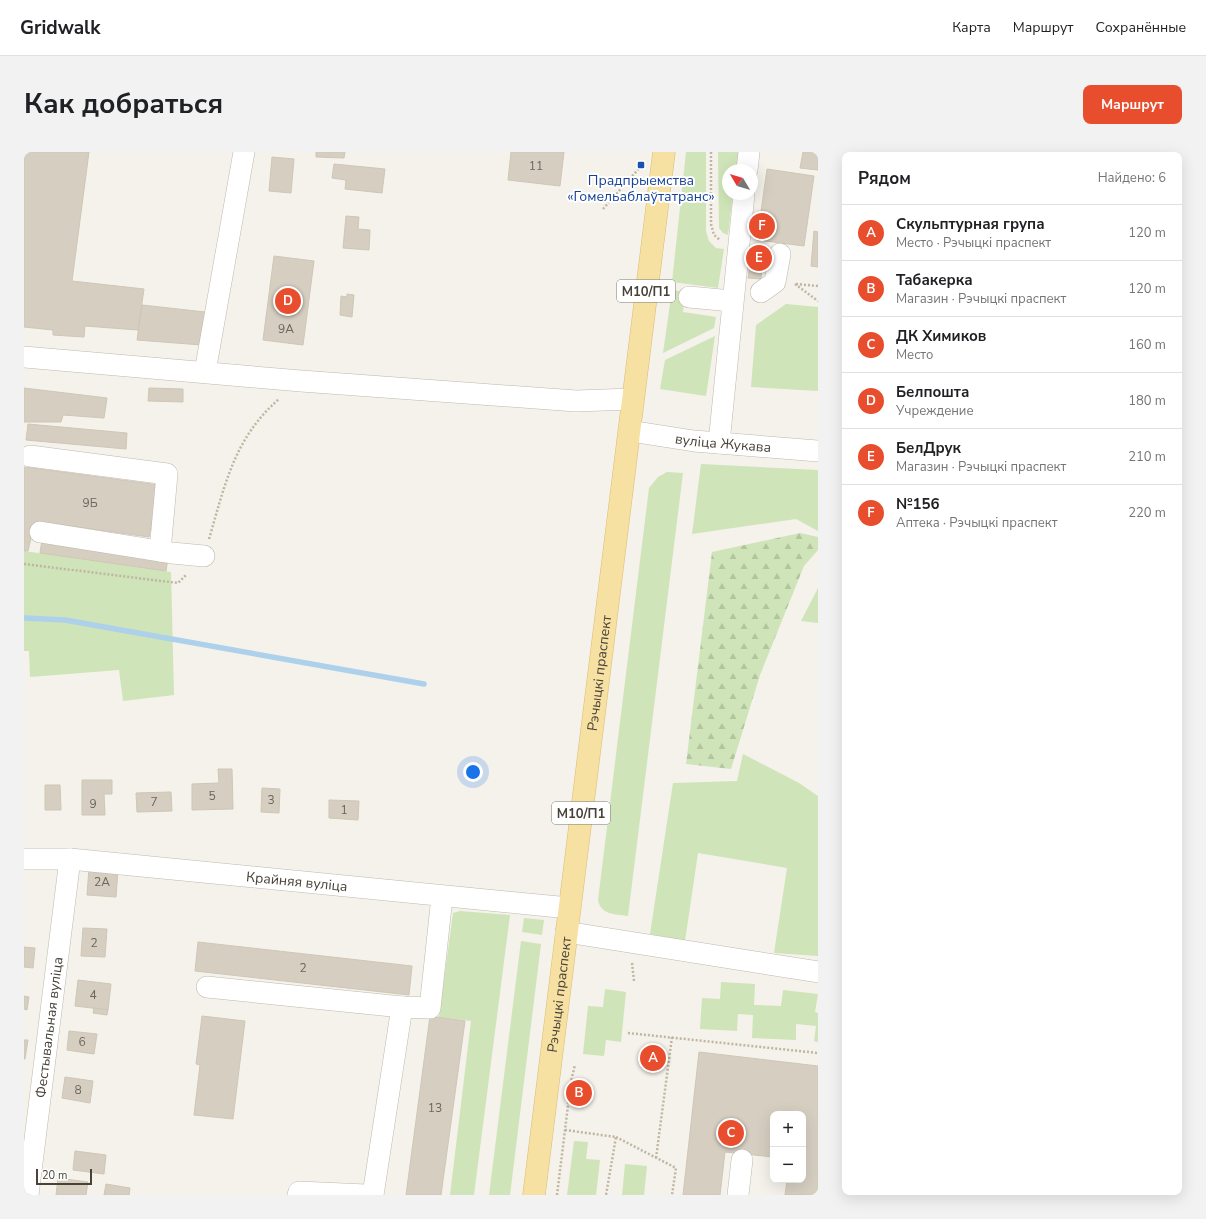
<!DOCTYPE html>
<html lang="ru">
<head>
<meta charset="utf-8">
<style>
  :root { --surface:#fff; --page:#f2f2f2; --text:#202124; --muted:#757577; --line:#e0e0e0; --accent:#e84e2e }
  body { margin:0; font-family:"Nunito Sans",sans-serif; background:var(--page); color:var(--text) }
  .controls { position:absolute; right:12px; bottom:12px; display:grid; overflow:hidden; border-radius:8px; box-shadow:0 4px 16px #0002 }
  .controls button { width:36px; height:36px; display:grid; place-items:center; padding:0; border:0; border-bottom:1px solid var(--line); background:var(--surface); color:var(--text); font:20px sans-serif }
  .compass { position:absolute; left:698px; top:12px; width:36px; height:36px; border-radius:50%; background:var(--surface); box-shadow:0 4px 16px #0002; rotate:308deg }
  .scale { position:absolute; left:12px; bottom:10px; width:56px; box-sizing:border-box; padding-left:4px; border:2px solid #484239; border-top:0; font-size:11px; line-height:14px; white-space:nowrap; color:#484239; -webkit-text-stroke:3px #fff; paint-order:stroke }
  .you { position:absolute; left:449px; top:620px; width:14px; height:14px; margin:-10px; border:3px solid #fff; border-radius:50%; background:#1a73e8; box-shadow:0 0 0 6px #1a73e833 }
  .badge { display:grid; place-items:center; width:26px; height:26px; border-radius:50%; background:var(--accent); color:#fff; font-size:13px; font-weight:700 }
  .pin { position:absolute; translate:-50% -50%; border:2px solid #fff; box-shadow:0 1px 4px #0006 }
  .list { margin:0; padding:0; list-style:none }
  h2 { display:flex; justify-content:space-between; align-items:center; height:52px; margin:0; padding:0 16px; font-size:17px }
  h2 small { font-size:13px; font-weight:400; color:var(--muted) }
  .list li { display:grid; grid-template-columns:26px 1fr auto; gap:12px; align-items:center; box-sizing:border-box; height:56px; padding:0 16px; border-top:1px solid var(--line) }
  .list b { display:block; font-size:15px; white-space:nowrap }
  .list p { margin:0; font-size:13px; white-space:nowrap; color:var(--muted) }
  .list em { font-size:13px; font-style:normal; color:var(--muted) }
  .map { position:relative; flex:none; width:794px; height:1043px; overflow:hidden; border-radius:8px }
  header { display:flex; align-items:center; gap:24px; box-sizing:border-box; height:56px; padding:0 20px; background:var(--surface); border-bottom:1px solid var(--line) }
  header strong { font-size:19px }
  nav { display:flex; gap:22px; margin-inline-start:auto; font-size:14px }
  .intro { display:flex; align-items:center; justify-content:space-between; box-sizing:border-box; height:96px; padding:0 24px }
  h1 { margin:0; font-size:28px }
  .button { padding:10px 18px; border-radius:8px; background:var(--accent); color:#fff; font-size:14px; font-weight:700 }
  main { display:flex; gap:24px; padding:0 24px }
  aside { flex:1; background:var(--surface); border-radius:8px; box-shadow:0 4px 16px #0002 }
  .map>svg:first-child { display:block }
  .green { fill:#cfe4b8 }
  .forest { fill:url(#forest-firs) }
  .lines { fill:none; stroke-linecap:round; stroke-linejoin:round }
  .stream { stroke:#add0eb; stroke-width:5.5 }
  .building { fill:#d5cec1; stroke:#cfc6b5 }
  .minor-casing { stroke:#bfb9ae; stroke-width:22 }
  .major-casing { stroke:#dabd73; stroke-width:23 }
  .path { stroke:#c0b5a1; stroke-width:2.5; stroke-dasharray:2 2; stroke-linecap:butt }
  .minor { stroke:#fff; stroke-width:21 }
  .major { stroke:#f6e0a2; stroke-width:22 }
  .transit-dot { fill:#1a4fb4; stroke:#fff; stroke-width:1.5 }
  .labels { text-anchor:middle; stroke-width:4; stroke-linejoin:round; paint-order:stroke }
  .number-label { font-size:12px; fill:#6b655b }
  .shield { fill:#fff; stroke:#7f7b74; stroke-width:1 }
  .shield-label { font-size:13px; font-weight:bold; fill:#484239 }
  .transit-label { font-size:14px; fill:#164399; stroke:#fff }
  .street-label { font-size:14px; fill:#484239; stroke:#fff }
</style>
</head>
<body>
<header>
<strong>Gridwalk</strong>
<nav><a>Карта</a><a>Маршрут</a><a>Сохранённые</a></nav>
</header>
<div class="intro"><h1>Как добраться</h1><a class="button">Маршрут</a></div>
<main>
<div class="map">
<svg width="794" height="1043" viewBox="0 0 794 1043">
  <defs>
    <pattern id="forest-firs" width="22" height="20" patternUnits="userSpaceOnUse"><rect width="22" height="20" fill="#cfe4b8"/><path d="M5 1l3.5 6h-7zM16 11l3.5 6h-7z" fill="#b3c59f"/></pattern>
  </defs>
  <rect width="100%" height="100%" fill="#f4f2eb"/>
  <g class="green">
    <path d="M662 0H682V79L685 89 692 96 700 97 694 136 648 130Z"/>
    <path d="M694 0H715L712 18H704V42H709L704 83 699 81 695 76Z"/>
    <path d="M648 138 661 140 659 160 692 165 690 176 639 201Z"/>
    <path d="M762 152 794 155V239L727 235 732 173Z"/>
    <path d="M691 184 682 244 636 237 641 208Z"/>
    <path d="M677 312 794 318V379L772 367 668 382Z"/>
    <path d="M643 320 659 321 604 764C591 762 577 763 574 748L625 336 634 325Z"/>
    <path d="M0 399 147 420 150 543 99 549 95 518 6 525 5 499H0Z"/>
    <path d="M794 436V471L777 469Z"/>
    <path d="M719 602 775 631 794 644V804L750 801 763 716 674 701 661 789 626 782 649 631 713 629Z"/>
    <path d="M436 759 486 763 450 1043H426L447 869 415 865 429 761Z"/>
    <path d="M500 766 520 768 518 783 498 780Z"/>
    <path d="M497 789 517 792 486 1043H465Z"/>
    <path d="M697 830 731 832 730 853 757 854 759 838 794 842 791 860 794 861V890L790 889 792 874 772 872V888L728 886 729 863 714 862 713 879 676 877 678 846 696 847Z"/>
    <path d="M581 837 602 840 597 890 582 888 580 904 559 902 564 854 579 855Z"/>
    <path d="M550 989 564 990 562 1007 576 1008 572 1043H543Z"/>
    <path d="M601 1012 623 1014 620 1043H598Z"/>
  </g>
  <path class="forest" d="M776 381 794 385V398L780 414 736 523 707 617 662 612 688 400Z"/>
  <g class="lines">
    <path class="stream" d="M0 466 41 468 400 532"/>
  </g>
  <g class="building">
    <path d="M0 0H65L48 129 120 137 114 178 61 174 60 185 29 183V178L0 175Z"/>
    <path d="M292 0H321L320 6 292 5Z"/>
    <path d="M487 0H540L536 34 484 28Z"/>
    <path d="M779 0H794V18L776 16Z"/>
    <path d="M248 5 270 7 267 41 245 39Z"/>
    <path d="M310 12 361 17 358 41 321 37 322 28 308 26Z"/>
    <path d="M743 17 790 24 780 94 733 88Z"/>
    <path d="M322 64 335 65 334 77 346 78 345 98 319 96Z"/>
    <path d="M790 79 794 80V115L787 114Z"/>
    <path d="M731 101 740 102 738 112 730 111Z"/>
    <path d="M250 104 290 109 279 193 239 188Z"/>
    <path d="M726 113 738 114 737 127 724 126Z"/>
    <path d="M323 142 330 143 328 165 316 163 317 144 323 145Z"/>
    <path d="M118 153 181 160 178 193 113 188Z"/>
    <path d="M0 236 83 246 80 266 39 263 37 270H0Z"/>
    <path d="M125 236 159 237V250L124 249Z"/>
    <path d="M4 272 103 281 102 297 2 288Z"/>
    <path d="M0 315 135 333 125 385 11 369 4 399H0Z"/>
    <path d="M18 388 144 406 142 419 16 401Z"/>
    <path d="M194 617H208L209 657 168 658V632L195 631Z"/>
    <path d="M58 628H88V642H80L81 663H58Z"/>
    <path d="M21 633H36L37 658H21Z"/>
    <path d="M238 636 256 637 255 661 237 660Z"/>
    <path d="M147 640 148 659 113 660 112 641Z"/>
    <path d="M305 648 335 649 334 668 305 666Z"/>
    <path d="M65 716 94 718 92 745 63 743Z"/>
    <path d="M59 776 83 777 81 805 57 804Z"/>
    <path d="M174 790 388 814 385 843 171 819Z"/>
    <path d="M0 795 11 796 9 816 0 815Z"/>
    <path d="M54 828 87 832 84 858 51 854Z"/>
    <path d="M0 844 5 845 3 858 0 857Z"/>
    <path d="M70 856 84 858 83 863 69 861Z"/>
    <path d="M178 864 221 869 209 967 170 963 176 913 172 912Z"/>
    <path d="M406 864 441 869 417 1043H382Z"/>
    <path d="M45 879 73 882 70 902 43 898Z"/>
    <path d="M0 888H4L1 907H0Z"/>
    <path d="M675 900 794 914V1043H761L763 1028H779V962H749V1005L701 1000 696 1043H659Z"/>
    <path d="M41 925 69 929 66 951 38 946Z"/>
    <path d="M51 999 82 1003 80 1022 49 1018Z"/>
    <path d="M34 1026 64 1030 62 1043H32Z"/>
    <path d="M82 1032 106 1036 105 1043H80Z"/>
  </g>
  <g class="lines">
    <g class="minor-casing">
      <g id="minor">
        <path d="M723 18 725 0"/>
        <path d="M737 140 751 130 756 102"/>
        <path d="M665 145 708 149"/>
        <path d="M0 205 277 229 552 249 608 247"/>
        <path d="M181 220 220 0"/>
        <path id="s1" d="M606 279 670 289 794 299"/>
        <path d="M695 291 720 42"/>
        <path d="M6 304 143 322 136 399"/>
        <path d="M16 380 148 401 180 404"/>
        <path id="s2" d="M0 707H46L545 756"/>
        <path d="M542 780 794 820"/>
        <path d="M183 835 378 855"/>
        <path id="s3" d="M4 1043 46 707"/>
        <path d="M274 1043 275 1040 342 1043"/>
        <path d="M349 1043 378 855 406 856 418 745"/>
        <path d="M714 1043 718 1008"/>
      </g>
    </g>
    <g class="major-casing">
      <g id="major">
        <path id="s4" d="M510 1043 640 0"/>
      </g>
    </g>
    <g class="path">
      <path d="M687 0V72L690 83 696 88"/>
      <path d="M579 57 618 13"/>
      <path d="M771 132 794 149"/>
      <path d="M772 132 794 134"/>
      <path d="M185 387C201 333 210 286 255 247"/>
      <path d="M0 412 154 431 163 422"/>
      <path d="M608 811 610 829"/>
      <path d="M604 881 794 901"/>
      <path d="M541 978 592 985 582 1043"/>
      <path d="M592 985 652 1016 648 1043"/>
      <path d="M632 1006 648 885"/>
      <path d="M533 1043 547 929 551 913"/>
    </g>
    <use href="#minor" class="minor"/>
    <use href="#major" class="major"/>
  </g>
  <rect class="transit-dot" x="613" y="9" width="8" height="8" rx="2"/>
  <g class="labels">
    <g class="number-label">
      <text x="512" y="18">11</text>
      <text x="262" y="181">9А</text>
      <text x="66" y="355">9Б</text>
      <text x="188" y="648">5</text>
      <text x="247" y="652">3</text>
      <text x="130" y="654">7</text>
      <text x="69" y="656">9</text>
      <text x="320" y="662">1</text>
      <text x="78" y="734">2А</text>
      <text x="70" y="795">2</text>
      <text x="279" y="820">2</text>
      <text x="69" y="847">4</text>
      <text x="58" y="894">6</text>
      <text x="54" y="942">8</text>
      <text x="411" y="960">13</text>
    </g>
    <g class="shield">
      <rect x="593" y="128" width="58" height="22" rx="3"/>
      <rect x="528" y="650" width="58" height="22" rx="3"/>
    </g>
    <g class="shield-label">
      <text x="622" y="144">М10/П1</text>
      <text x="557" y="666">М10/П1</text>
    </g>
    <g class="transit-label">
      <text x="617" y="33">Прадпрыемства<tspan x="617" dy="16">«Гомельаблаўтатранс»</tspan></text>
    </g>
    <g class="street-label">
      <text dy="5" stroke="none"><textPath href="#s1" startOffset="94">вуліца Жукава</textPath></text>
      <text dy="5" stroke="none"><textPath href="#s4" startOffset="526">Рэчыцкі праспект</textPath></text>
      <text dy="5" stroke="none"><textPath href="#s2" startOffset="274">Крайняя вуліца</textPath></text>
      <text dy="5" stroke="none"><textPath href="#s4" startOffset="202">Рэчыцкі праспект</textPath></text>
      <text dy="5" stroke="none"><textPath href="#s3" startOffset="169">Фестывальная вуліца</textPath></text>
    </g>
  </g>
</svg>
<div class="controls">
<button>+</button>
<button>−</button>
</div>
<svg class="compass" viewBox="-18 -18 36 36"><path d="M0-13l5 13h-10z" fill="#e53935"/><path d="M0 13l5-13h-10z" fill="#757577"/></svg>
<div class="scale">20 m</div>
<div class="you"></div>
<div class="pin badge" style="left:629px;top:906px">A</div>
<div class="pin badge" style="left:555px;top:941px">B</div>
<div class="pin badge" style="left:707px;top:981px">C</div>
<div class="pin badge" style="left:264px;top:149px">D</div>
<div class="pin badge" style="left:735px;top:106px">E</div>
<div class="pin badge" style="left:738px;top:74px">F</div>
</div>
<aside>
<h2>Рядом<small>Найдено: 6</small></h2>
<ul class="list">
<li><span class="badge">A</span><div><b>Скульптурная група</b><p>Место · Рэчыцкі праспект</p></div><em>120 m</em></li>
<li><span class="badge">B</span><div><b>Табакерка</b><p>Магазин · Рэчыцкі праспект</p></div><em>120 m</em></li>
<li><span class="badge">C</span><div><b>ДК Химиков</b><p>Место</p></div><em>160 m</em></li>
<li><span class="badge">D</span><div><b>Белпошта</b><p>Учреждение</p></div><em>180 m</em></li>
<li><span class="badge">E</span><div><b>БелДрук</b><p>Магазин · Рэчыцкі праспект</p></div><em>210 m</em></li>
<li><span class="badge">F</span><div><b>№156</b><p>Аптека · Рэчыцкі праспект</p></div><em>220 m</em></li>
</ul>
</aside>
</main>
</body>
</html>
